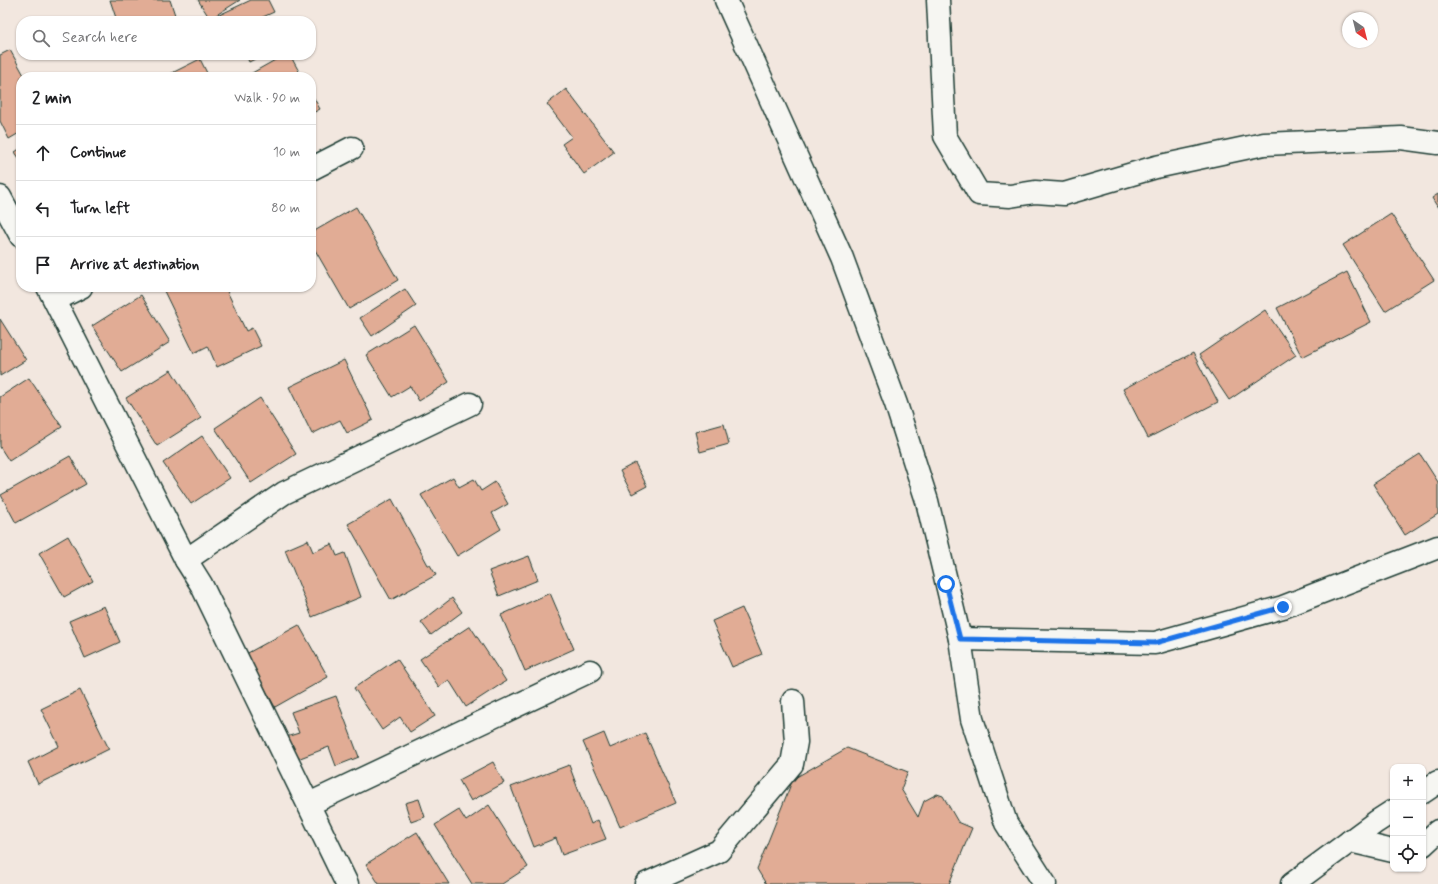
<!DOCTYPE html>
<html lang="en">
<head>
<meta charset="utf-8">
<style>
  :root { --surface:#fff; --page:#f2f2f2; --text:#202124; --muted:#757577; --line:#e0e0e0 }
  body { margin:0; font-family:Mynerve,sans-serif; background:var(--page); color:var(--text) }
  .controls { position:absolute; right:12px; bottom:12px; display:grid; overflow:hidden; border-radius:8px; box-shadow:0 1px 3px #0004 }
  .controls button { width:36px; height:36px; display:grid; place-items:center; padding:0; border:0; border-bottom:1px solid var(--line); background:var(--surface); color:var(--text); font:20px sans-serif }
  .compass { position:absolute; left:1342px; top:12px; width:36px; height:36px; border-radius:50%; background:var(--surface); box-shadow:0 1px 3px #0004; rotate:145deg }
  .stop { position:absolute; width:12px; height:12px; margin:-9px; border:3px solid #1a73e8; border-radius:50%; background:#fff }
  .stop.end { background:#1a73e8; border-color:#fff; box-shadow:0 1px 4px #0008 }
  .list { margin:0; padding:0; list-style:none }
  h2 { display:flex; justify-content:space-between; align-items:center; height:52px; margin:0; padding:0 16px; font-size:17px }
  h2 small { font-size:13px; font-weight:400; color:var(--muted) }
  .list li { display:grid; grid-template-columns:26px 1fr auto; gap:12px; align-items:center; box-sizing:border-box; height:56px; padding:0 16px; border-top:1px solid var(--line) }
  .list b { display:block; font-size:15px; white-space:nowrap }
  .list em { font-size:13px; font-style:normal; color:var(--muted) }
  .icon { flex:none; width:22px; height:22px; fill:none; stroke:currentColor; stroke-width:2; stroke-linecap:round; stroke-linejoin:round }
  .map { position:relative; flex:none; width:1438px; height:884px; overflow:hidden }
  .search { position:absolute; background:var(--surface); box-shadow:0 1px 3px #0004; left:16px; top:16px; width:300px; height:44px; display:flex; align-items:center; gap:10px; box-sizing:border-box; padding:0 14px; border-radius:16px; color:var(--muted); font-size:15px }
  .panel { position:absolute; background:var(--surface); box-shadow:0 1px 3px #0004; left:16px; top:72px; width:300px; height:220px; border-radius:16px }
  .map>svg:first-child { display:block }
  .building { fill:#e1ac95; stroke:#1f3d34 }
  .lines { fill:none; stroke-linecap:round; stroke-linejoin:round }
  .street-casing { stroke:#1f3d34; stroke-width:25 }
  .street { stroke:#f6f6f2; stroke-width:22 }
  .route { stroke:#1a73e8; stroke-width:5 }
</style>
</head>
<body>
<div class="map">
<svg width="1438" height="884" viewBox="0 0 1438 884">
  <rect width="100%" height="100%" fill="#f2e7df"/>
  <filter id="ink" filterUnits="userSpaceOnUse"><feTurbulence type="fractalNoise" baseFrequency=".025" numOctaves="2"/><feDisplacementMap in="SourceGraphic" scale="8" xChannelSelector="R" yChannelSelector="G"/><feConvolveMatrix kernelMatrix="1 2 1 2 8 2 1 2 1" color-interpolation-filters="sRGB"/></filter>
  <g filter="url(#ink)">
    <g class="building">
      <path d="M110 0H170L177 21H117Z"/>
      <path d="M198 0H240L210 19Z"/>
      <path d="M251 0H268L274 12 254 21H219L217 16Z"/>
      <path d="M10 50 25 77H21V132L9 139 0 121V55Z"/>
      <path d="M246 55H263L249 62Z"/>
      <path d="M284 55H290L302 77H245Z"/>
      <path d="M200 59 209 77H164Z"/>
      <path d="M566 89 614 152 584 174 562 144 572 137 547 104Z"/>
      <path d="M311 93 320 109 311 114Z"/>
      <path d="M21 148V161L15 152Z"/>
      <path d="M1438 194V208L1432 198Z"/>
      <path d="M356 207 398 280 349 309 311 243V233Z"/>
      <path d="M1391 214 1434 280 1385 311 1343 245Z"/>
      <path d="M1347 272 1371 322 1302 357 1277 308Z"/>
      <path d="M167 287H225L246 331 252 328 261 346 217 367 208 346 194 353 163 289Z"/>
      <path d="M405 289 416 306 372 336 360 318Z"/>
      <path d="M141 295 170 342 122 372 92 326Z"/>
      <path d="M1265 310 1296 355 1229 400 1199 355Z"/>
      <path d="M0 319 26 360 0 376Z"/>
      <path d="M414 325 449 382 419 401 410 386 392 397 366 355Z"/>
      <path d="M1193 353 1218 402 1148 438 1123 389Z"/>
      <path d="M344 360 373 420 347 433 340 420 312 434 289 387Z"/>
      <path d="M171 370 201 418 157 446 126 398Z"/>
      <path d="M29 378 62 427 9 461 0 447V397Z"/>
      <path d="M260 398 296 454 251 483 215 428Z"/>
      <path d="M724 424 729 444 700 452 695 432Z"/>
      <path d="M202 436 230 478 191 504 163 463Z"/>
      <path d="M1420 454 1438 482V514L1405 535 1373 484Z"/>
      <path d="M70 456 86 484 16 523 1 495Z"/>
      <path d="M635 463 647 486 632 494 620 471Z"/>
      <path d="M453 477 459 487 474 479 481 491 495 482 508 504 492 513 501 529 457 556 421 495Z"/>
      <path d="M392 499 428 565H430L436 575 391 600 348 524Z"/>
      <path d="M68 536 93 581 64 597 39 553Z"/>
      <path d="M308 540 313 552 332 544 337 556 345 553 361 597 312 617 285 550Z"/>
      <path d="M529 556 538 580 499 596 489 571Z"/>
      <path d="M550 593 574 649 525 671 501 615Z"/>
      <path d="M452 598 462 612 431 635 421 622Z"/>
      <path d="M104 606 120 642 85 658 69 621Z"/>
      <path d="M742 608 762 654 732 667 712 621Z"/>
      <path d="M299 625 328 677 275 707 246 654Z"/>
      <path d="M470 626 506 681 466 707 449 680 439 687 420 659Z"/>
      <path d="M397 659 435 716 410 732 400 717 382 730 354 688Z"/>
      <path d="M80 690 109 749 38 784 28 762 59 746 41 709Z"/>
      <path d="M336 696 359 757 336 766 329 747 295 760 286 737 299 733 291 712Z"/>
      <path d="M604 733 610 748 645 733 676 803 620 827 583 742Z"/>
      <path d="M847 748 908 772 901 789 918 817 924 801 937 794 943 796 958 822 972 828 949 884H766L757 869 793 779Z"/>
      <path d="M493 762 504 783 471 801 459 780Z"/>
      <path d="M569 765 591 824 598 820 606 839 562 855 556 838 534 847 511 787Z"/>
      <path d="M419 799 425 817 411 822 405 803Z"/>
      <path d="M489 805 528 867 502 884H472L435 825 459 810 466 821Z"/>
      <path d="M417 832 449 884H379L366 864Z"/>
    </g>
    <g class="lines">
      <g class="street-casing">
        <g id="street">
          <path d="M726 0 842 258 896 404 927 501 960 639 972 719 1006 823 1045 884"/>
          <path d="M938 0 945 136 979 194 1010 196 1035 192 1064 194 1156 167 1264 144 1401 138 1438 143"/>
          <path d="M311 169 352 148"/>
          <path d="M0 197 21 236"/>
          <path d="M48 287 186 560 201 584 347 884"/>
          <path d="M55 300 81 287"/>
          <path d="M186 560 284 493 470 404"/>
          <path d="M960 639 1155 643 1283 607 1438 547"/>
          <path d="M1423 792 1438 782"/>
          <path d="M309 804 590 671"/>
          <path d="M1350 841 1393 851"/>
          <path d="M1423 845 1438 831"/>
          <path d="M646 884 719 851 792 764 796 742 793 701"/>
          <path d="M1292 884 1376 822 1393 811"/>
        </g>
      </g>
      <use href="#street" class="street"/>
    </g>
  </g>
  <g class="lines" filter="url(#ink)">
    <path class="route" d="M946 584 960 639 1155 643 1283 607"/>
  </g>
</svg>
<div class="controls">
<button>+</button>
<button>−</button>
<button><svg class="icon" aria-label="locate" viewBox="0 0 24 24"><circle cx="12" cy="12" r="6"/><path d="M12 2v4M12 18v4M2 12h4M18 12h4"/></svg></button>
</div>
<svg class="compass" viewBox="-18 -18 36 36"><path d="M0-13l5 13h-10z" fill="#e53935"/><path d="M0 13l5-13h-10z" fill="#757577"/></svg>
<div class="stop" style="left:946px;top:584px"></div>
<div class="stop end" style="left:1283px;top:607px"></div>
<div class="search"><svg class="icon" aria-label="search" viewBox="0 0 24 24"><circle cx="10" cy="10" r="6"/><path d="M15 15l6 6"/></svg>Search here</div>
<section class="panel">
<h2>2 min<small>Walk · 90 m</small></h2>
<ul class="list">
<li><svg class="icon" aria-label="ahead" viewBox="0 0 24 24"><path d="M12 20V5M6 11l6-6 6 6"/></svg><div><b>Continue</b></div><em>10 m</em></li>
<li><svg class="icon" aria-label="left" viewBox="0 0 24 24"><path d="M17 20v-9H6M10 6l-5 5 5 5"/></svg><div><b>Turn left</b></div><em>80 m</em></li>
<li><svg class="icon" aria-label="arrive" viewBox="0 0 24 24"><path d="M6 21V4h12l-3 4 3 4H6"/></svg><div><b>Arrive at destination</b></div></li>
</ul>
</section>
</div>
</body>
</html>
